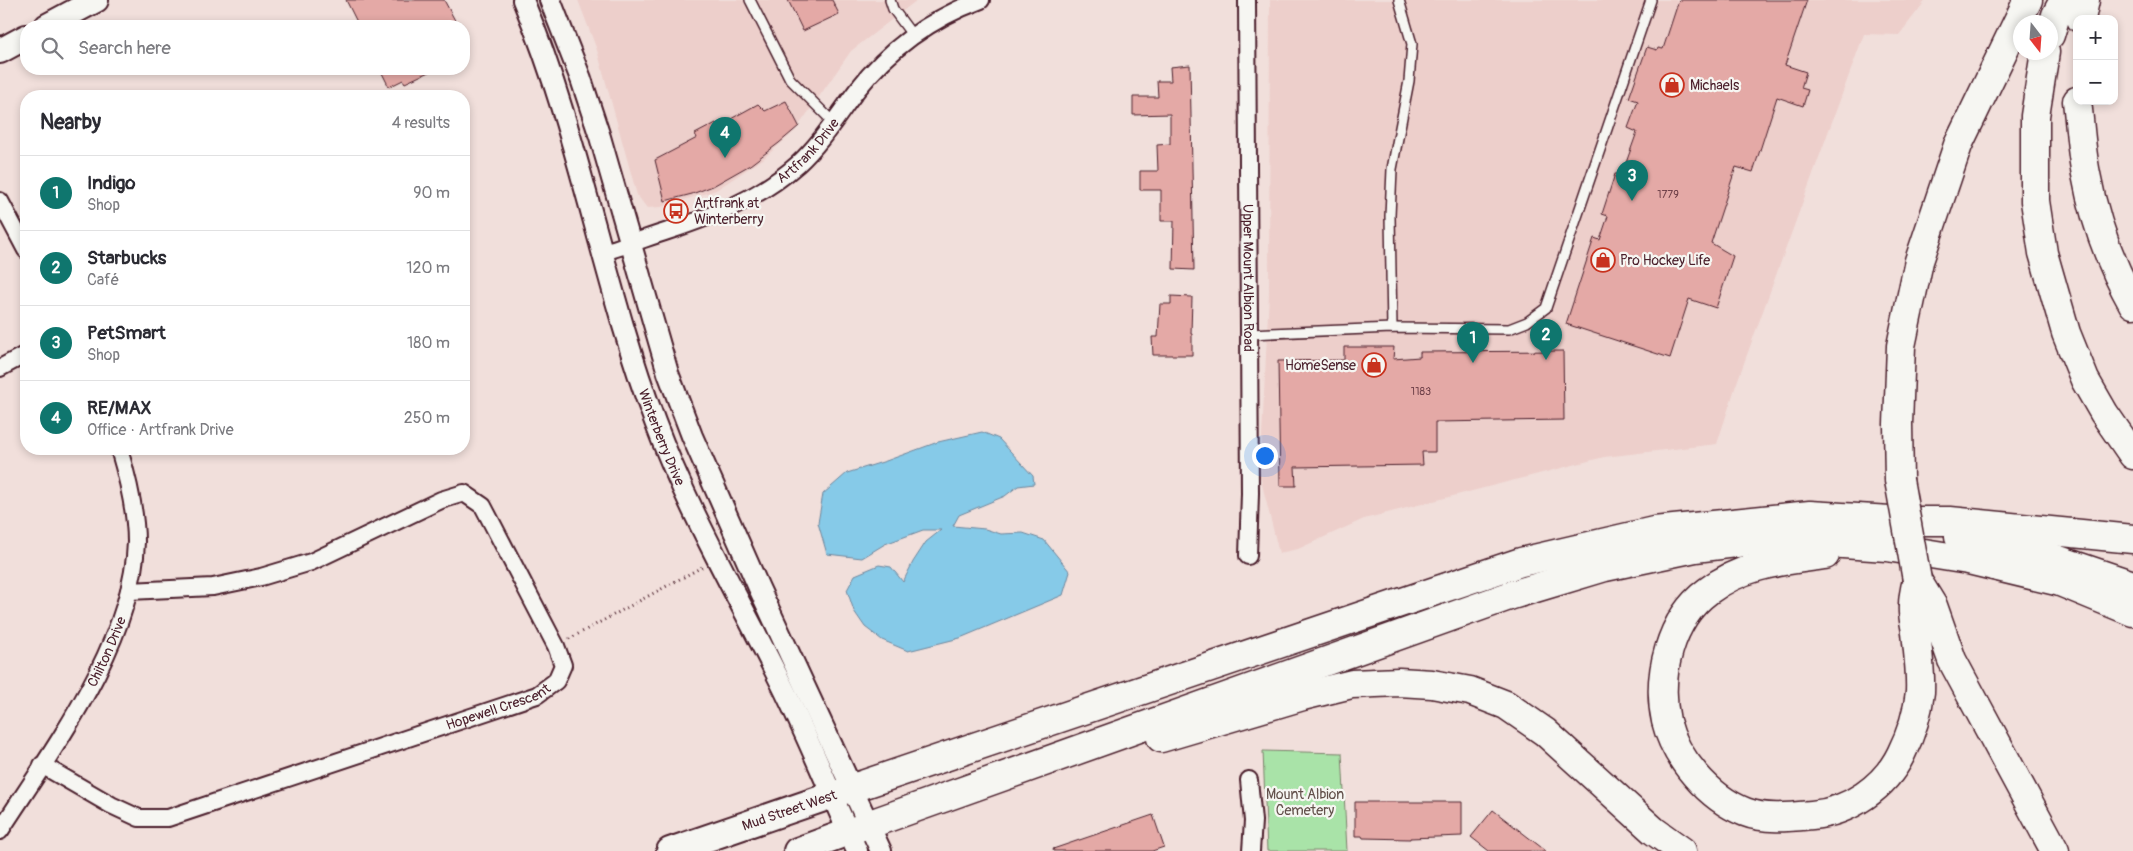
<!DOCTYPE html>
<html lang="en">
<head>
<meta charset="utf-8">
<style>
  :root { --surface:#fff; --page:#f7f7f7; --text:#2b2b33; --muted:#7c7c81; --line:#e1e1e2; --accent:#0f766e }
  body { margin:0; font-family:Pangolin,sans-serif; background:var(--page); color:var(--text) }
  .controls { position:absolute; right:15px; top:15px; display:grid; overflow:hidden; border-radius:10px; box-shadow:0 2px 8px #0003 }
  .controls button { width:45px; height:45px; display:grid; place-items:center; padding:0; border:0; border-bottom:1px solid var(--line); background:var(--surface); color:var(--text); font:25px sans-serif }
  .compass { position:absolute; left:2013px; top:15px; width:45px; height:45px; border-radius:50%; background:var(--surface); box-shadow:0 2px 8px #0003; rotate:163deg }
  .you { position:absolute; left:1264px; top:455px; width:18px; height:18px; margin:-12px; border:4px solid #fff; border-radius:50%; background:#1a73e8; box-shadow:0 0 0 8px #1a73e833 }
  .badge { display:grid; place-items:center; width:32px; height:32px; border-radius:50%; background:var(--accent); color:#fff; font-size:16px; font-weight:700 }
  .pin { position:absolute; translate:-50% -41px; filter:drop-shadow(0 1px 2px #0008) }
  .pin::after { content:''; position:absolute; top:26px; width:18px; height:15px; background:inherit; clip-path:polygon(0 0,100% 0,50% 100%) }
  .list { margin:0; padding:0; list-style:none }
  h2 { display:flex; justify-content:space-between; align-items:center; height:65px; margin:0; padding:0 20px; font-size:21px }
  h2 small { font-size:16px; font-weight:400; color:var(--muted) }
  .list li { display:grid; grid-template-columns:32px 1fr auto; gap:15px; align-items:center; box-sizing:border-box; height:75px; padding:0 20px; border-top:1px solid var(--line) }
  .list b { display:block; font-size:19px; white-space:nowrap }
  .list p { margin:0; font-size:16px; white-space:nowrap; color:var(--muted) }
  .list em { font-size:16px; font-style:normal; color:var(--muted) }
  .icon { flex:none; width:28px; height:28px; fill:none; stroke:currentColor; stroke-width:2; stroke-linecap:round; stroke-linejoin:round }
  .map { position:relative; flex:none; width:2133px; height:851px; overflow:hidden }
  .search { position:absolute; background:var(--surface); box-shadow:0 2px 8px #0003; left:20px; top:20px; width:450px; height:55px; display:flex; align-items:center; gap:12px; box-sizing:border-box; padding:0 18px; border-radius:20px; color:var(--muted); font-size:19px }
  .panel { position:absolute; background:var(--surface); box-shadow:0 2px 8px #0003; left:20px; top:90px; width:450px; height:365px; border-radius:20px }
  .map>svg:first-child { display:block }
  .built { fill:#edcfcb }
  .green { fill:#a9e3a8; stroke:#7a816a }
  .water { fill:#86cae8; stroke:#6e869c }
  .building { fill:#e4a9a6; stroke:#4a1f2b }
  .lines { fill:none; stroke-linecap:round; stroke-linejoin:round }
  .service-casing { stroke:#4a1f2b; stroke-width:12 }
  .minor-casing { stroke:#4a1f2b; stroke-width:20 }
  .tertiary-casing { stroke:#4a1f2b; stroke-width:24 }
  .secondary-casing { stroke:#4a1f2b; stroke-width:28 }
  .primary-casing { stroke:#4a1f2b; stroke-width:30 }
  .motorway-casing { stroke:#4a1f2b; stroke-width:31 }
  .path { stroke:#4a1f2b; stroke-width:3; stroke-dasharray:1 4; stroke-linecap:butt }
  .service { stroke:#f6f6f2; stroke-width:9 }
  .minor { stroke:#f6f6f2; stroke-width:16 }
  .tertiary { stroke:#f6f6f2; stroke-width:20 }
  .secondary { stroke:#f6f6f2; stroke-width:24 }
  .primary { stroke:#f6f6f2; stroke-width:26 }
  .motorway { stroke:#f6f6f2; stroke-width:28 }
  .motorway-bridge-casing { stroke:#4a1f2b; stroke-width:31; stroke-linecap:butt }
  .motorway-bridge { stroke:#f6f6f2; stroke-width:28 }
  .labels { text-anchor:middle; stroke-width:4.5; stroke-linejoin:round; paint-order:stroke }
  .number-label { font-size:11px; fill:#70424a }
  .poi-label { font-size:14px; fill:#4a1f2b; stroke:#f6f6f2; text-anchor:start }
  .street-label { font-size:14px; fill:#4a1f2b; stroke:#f6f6f2 }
  .park-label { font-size:14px; fill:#62504a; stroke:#f6f6f2 }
</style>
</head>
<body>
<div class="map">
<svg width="2133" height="851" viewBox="0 0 2133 851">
  <rect width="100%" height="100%" fill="#f1dfdb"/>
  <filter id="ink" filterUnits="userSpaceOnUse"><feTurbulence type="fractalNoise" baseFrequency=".02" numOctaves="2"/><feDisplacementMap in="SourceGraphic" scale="10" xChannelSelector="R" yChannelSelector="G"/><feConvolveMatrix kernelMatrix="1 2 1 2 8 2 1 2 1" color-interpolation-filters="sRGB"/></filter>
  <g filter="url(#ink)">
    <g class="built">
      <path d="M578 0H917L851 51 795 131 763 159 716 190 661 207 647 208 637 195 597 50Z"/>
      <path d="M1270 0H1926L1899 35 1864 34 1736 385 1717 444 1604 457 1364 519 1298 549 1279 553 1260 476 1269 294Z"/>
    </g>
    <path class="green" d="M1263 751 1342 753 1347 851H1267Z"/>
    <path class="water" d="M982 432 999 439 1033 476 1034 484 1018 486 1005 496 959 515 953 526 985 529 1001 534 1023 533 1044 540 1070 572 1063 595 960 638 908 651 882 640 865 627 854 611 847 590 855 575 879 565 891 567 903 582 913 562 926 542 941 530H923L885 544 862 558 827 554 818 523 823 494 847 473 886 461 938 442Z"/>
    <g class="building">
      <path d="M346 0H444L458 26H359Z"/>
      <path d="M788 0H832L839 14 803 31Z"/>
      <path d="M1679 0H1807L1785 65 1806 72 1801 88 1808 90 1803 106 1777 97 1753 172 1736 167 1711 243 1733 256 1716 308 1689 299 1670 358 1566 324 1594 238 1600 240 1608 216 1602 214 1615 174H1622L1637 132 1628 128 1638 101 1629 98 1647 47 1657 50 1658 48 1663 49Z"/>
      <path d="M1190 65 1194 270 1173 269 1174 221H1161V190H1140V171H1158L1157 145 1170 144V114L1133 115V97H1158L1157 81H1171L1170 67Z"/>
      <path d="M380 69H435L405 83 403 80 389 87Z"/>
      <path d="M786 101 799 126 779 143 750 165 713 186 692 194 665 201 655 160 697 138 695 134 716 123 718 126 758 104 765 111Z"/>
      <path d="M1171 296 1192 297 1191 334H1192V355H1153L1152 337H1158L1160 304H1171Z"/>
      <path d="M1344 347H1394L1393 359 1420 357V352L1563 351 1564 420 1435 422V452H1422L1423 465 1295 467 1296 486H1280L1278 361 1344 360Z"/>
      <path d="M1355 802H1462V836L1410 838V839L1363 838 1362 836H1355Z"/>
      <path d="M1493 810 1546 851H1489L1471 837Z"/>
      <path d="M1153 815 1164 847 1152 851H1054L1053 849Z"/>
    </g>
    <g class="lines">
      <g class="service-casing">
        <g id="service">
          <path d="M750 0 790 79 834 123"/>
          <path d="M890 0 893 9 913 36"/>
          <path d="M1392 328 1390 216 1392 169 1409 81 1412 44 1399 0"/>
          <path d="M1249 334 1392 328 1509 329 1527 322 1546 308 1651 0"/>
        </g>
      </g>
      <g class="minor-casing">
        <g id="minor">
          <path id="s1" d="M1247 0 1250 493 1248 556"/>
          <path d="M0 201 26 250"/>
          <path id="s2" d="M603 252C625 246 646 238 668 231 716 215 760 198 798 164 822 142 838 115 857 90 889 49 932 18 981 0"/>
          <path d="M0 368 26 354"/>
          <path id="s3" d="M42 765 111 805 139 818H168L537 695 556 681 563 665 556 646 483 506 464 493 441 500 311 562 261 577 213 587 129 591"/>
          <path d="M1249 780 1253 821 1251 851"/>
          <path id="s4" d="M0 831C53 749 133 642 136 542 136 511 128 479 119 449"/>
        </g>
      </g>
      <g class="tertiary-casing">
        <g id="tertiary">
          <path id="s5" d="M523 0C580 136 603 284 655 422 688 510 735 591 777 675 806 732 830 793 857 851"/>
          <path d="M550 0 581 79 600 137 668 373 692 436 759 588 881 851"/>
        </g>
      </g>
      <g class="secondary-casing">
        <g id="secondary">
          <path d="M47 26 96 0"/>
          <path d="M0 51 26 37"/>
        </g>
      </g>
      <g class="primary-casing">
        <g id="primary">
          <path id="s6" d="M670 851 853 788"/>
          <path d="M797 851 870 824"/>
        </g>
      </g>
      <g class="motorway-casing">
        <g id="motorway">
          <path d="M2081 19 2085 0"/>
          <path d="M2050 35 2056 15 2064 0"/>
          <path d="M2045 52 2035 116V201L2043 253 2066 333 2085 380 2104 413 2133 455"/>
          <path d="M2077 101C2080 125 2081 150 2086 174 2094 218 2111 265 2133 304"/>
          <path d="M1899 480 1898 424 1901 346 1919 261 1958 145 2028 0"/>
          <path d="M1959 536 2050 557 2133 585"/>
          <path d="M1825 555C1783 561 1743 564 1708 591 1670 619 1656 676 1666 721 1675 758 1709 798 1745 812 1765 820 1791 817 1812 815 1849 812 1885 787 1901 754 1910 736 1918 712 1920 692 1921 673 1918 652 1916 632 1915 624 1912 614 1913 606 1913 597 1915 588 1917 580"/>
          <path d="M1917 580 1933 606 1952 660 2055 851"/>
          <path d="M1161 738 1303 696 1352 684 1399 682 1432 684 1470 691 1506 705 1545 732 1654 831 1682 851"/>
          <path d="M853 788 1521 562 1654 531 1810 515 1906 521H1950L2133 539"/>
          <path d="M870 824 1512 595 1605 567 1695 548 1769 539 1887 547 1968 560 2060 582 2133 612"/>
        </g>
      </g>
      <path class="path" d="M569 639 702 567"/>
      <use href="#service" class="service"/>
      <use href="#minor" class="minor"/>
      <use href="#tertiary" class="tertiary"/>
      <use href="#secondary" class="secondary"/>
      <use href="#primary" class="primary"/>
      <use href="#motorway" class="motorway"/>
      <g class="motorway-bridge-casing">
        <path id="motorway-bridge" d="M1899 480 1917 580"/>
      </g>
      <use href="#motorway-bridge" class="motorway-bridge"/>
    </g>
  </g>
  <defs>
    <g id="shop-ring" transform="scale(1.25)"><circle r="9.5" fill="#f6f6f2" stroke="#c8321e" stroke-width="1.5"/><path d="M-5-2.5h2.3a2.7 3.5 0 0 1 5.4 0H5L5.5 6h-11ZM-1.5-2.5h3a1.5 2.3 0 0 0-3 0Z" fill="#c8321e"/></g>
    <g id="bus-ring" transform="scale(1.25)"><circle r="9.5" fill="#f6f6f2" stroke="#c8321e" stroke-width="1.5"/><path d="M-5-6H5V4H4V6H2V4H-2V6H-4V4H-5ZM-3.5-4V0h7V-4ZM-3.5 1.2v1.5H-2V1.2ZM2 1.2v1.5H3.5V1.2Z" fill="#c8321e"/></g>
  </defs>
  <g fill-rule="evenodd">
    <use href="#shop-ring" x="1672" y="85"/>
    <use href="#bus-ring" x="676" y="211"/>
    <use href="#shop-ring" x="1603" y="260"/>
    <use href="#shop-ring" x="1374" y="365"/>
  </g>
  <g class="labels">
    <g class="number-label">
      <text x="1668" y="198">1779</text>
      <text x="1421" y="395">1183</text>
    </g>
    <g class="poi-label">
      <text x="1690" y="90">Michaels</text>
      <text x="694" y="208">Artfrank at<tspan x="694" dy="16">Winterberry</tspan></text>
      <text x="1620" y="265">Pro Hockey Life</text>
      <text x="1356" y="370" text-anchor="end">HomeSense</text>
    </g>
    <g class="street-label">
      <text dy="5" stroke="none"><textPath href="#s2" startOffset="232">Artfrank Drive</textPath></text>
      <text dy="5" stroke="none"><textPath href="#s1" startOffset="278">Upper Mount Albion Road</textPath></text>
      <text dy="5" stroke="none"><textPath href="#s5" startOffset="459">Winterberry Drive</textPath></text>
      <text dy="5" stroke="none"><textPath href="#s4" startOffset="209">Chilton Drive</textPath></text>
      <text dy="5" stroke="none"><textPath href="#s3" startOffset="488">Hopewell Crescent</textPath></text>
      <text dy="5" stroke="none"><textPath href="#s6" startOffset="126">Mud Street West</textPath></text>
    </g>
    <g class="park-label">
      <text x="1305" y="799">Mount Albion<tspan x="1305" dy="16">Cemetery</tspan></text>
    </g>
  </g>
</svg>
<div class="controls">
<button>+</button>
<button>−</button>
</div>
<svg class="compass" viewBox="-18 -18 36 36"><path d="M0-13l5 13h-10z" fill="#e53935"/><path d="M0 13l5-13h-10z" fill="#7c7c81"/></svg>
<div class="you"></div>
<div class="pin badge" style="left:1473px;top:363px">1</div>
<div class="pin badge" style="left:1546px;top:360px">2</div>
<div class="pin badge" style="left:1632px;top:201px">3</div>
<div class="pin badge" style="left:725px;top:158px">4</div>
<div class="search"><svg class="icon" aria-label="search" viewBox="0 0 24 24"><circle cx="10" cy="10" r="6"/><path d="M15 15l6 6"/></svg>Search here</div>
<section class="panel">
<h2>Nearby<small>4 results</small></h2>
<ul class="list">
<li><span class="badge">1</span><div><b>Indigo</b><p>Shop</p></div><em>90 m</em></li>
<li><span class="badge">2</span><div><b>Starbucks</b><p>Café</p></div><em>120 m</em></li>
<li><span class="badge">3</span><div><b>PetSmart</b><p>Shop</p></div><em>180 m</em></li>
<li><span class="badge">4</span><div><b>RE/MAX</b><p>Office · Artfrank Drive</p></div><em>250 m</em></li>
</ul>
</section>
</div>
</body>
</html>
